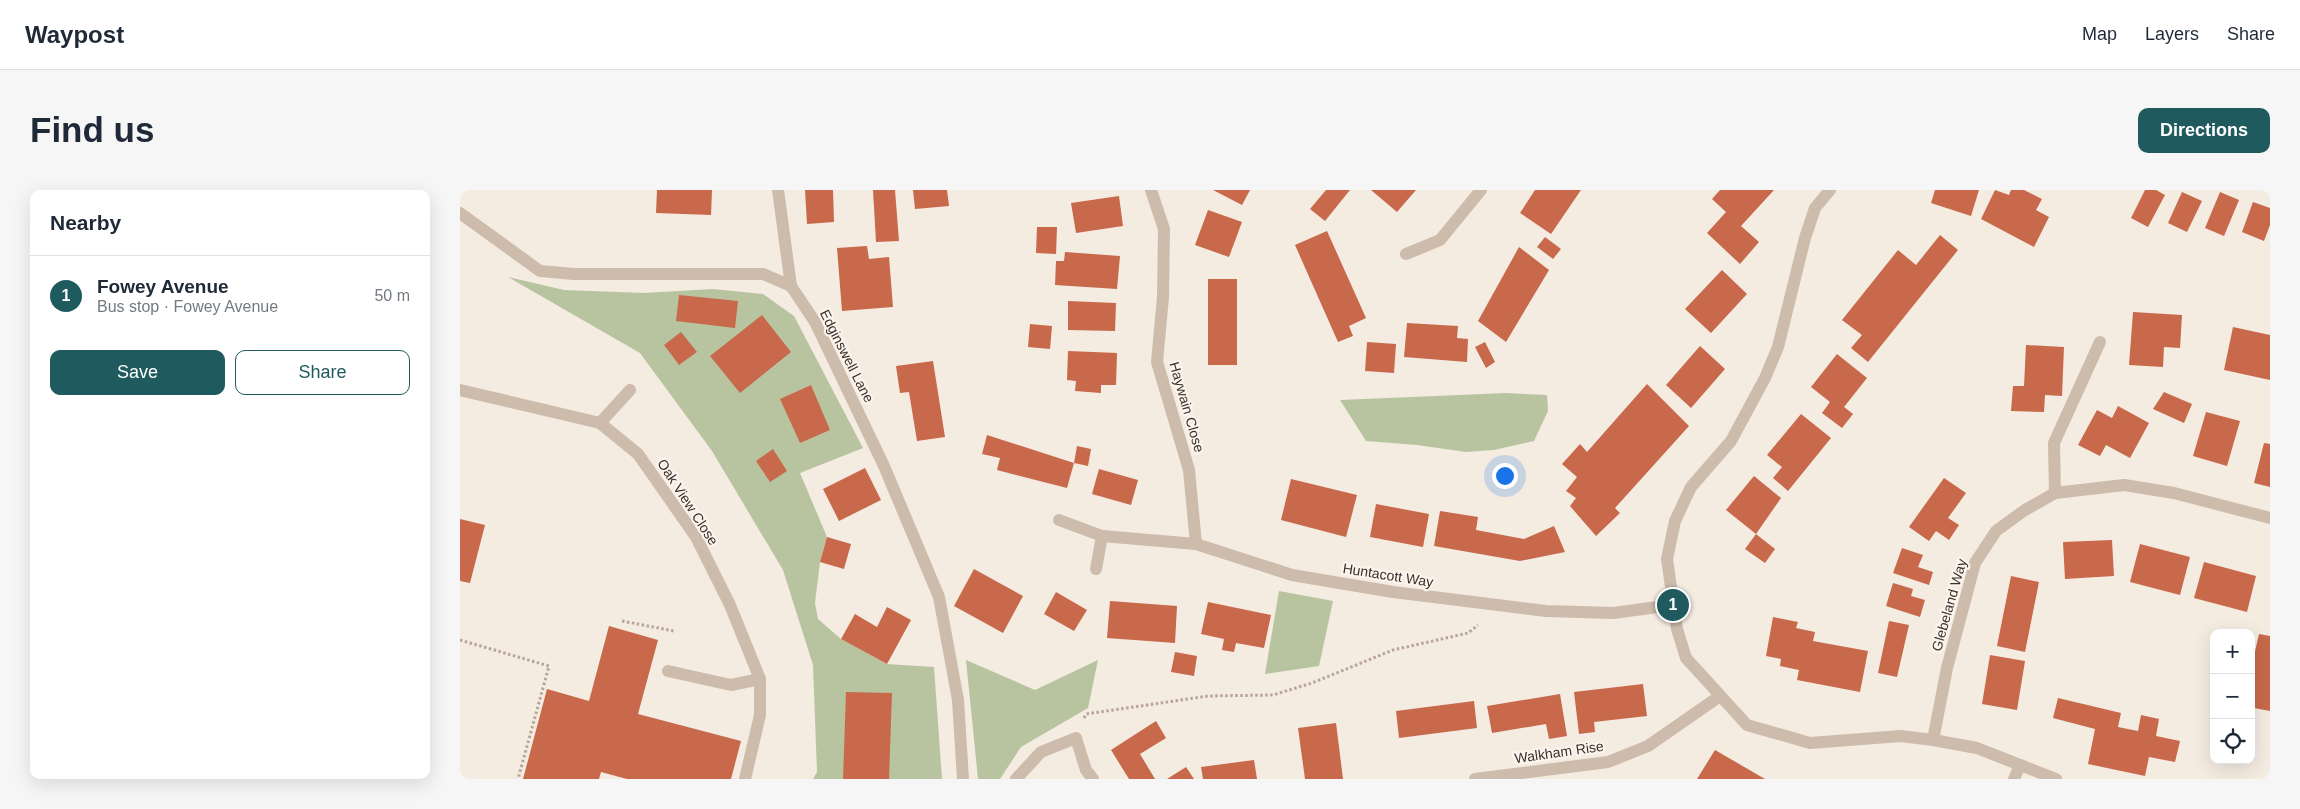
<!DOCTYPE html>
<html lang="en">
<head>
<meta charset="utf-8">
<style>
  :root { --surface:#fff; --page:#f6f6f7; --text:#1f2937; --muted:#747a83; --line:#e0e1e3; --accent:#1f5a5e }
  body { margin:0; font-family:Arial,sans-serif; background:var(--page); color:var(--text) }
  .controls { position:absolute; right:15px; bottom:15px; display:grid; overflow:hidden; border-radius:10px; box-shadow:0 5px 20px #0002 }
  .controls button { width:45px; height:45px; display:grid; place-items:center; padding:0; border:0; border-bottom:1px solid var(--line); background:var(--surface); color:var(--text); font:25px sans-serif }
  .you { position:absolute; left:1044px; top:285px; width:18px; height:18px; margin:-12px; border:4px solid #fff; border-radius:50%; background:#1a73e8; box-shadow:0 0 0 8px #1a73e833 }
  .badge { display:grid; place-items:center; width:32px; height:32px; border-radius:50%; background:var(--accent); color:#fff; font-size:16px; font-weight:700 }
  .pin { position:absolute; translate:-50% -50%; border:2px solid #fff; box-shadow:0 1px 5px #0006 }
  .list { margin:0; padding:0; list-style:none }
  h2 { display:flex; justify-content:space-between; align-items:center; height:65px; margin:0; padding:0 20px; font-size:21px }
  h2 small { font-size:16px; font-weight:400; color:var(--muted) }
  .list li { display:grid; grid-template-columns:32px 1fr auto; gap:15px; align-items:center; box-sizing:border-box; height:80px; padding:0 20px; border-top:1px solid var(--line) }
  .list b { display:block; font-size:19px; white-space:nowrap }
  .list p { margin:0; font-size:16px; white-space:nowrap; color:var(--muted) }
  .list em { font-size:16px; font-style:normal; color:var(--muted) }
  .actions { display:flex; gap:10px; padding:15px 20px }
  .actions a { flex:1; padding:11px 0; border:1px solid var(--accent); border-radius:10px; text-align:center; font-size:18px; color:var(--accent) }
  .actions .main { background:var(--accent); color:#fff }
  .icon { flex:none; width:28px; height:28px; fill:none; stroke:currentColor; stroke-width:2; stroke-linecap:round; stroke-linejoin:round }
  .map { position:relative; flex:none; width:1810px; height:589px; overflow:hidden; border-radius:10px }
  header { display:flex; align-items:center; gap:30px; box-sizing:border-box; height:70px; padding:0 25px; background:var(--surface); border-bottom:1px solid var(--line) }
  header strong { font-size:24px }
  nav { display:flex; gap:28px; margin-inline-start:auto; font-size:18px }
  .intro { display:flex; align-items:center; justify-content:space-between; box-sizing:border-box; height:120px; padding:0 30px }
  h1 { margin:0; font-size:35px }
  .button { padding:12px 22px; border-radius:10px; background:var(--accent); color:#fff; font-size:18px; font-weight:700 }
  main { display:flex; gap:30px; padding:0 30px }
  aside { flex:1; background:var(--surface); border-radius:10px; box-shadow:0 5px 20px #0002 }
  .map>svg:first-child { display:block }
  .green { fill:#b8c4a0 }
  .building { fill:#c8694b }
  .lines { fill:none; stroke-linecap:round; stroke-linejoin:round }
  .path { stroke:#b9a596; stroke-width:3; stroke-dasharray:2.5 2.5; stroke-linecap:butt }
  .minor { stroke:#cdbbac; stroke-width:12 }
  .labels { text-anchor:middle; stroke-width:4.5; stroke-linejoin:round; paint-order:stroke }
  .street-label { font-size:14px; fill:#3b302b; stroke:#fbf5ee }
</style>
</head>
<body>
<header>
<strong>Waypost</strong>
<nav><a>Map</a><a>Layers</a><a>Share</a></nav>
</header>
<div class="intro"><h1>Find us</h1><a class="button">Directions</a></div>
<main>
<aside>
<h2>Nearby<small></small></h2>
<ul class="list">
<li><span class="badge">1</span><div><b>Fowey Avenue</b><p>Bus stop · Fowey Avenue</p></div><em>50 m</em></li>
</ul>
<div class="actions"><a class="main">Save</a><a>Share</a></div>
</aside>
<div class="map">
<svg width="1810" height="589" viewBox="0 0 1810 589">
  <rect width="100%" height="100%" fill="#f4ebe1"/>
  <g class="green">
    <path d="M48 87 104 100 184 103 253 99 303 104 334 126 403 258 340 283 367 347 360 372 355 413 358 429 381 449 427 474 474 477 482 589H353L357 582 353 475 323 380 252 261 180 163Z"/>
    <path d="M1046 203 1087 205 1088 221 1074 251 1034 260 1006 262 957 255 906 251 880 210Z"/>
    <path d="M819 401 873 411 859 476 805 484Z"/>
    <path d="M506 470 575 500 638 470 628 518 561 557 540 589H518Z"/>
  </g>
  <g class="building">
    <path d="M197 0H252L251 25 196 23Z"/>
    <path d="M345 0H373L374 32 347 34Z"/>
    <path d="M413 0H435L439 51 416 52Z"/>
    <path d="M453 0H487L489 16 455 19Z"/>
    <path d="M753 0H790L782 15Z"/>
    <path d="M866 0H890L865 31 850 19Z"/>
    <path d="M911 0H956L937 22Z"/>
    <path d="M1075 0H1121L1091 44 1060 23Z"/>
    <path d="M1260 0H1314L1281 36 1299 52 1280 74 1247 43 1266 22 1252 9Z"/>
    <path d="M1475 0H1519L1511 26 1471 13Z"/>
    <path d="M1535 0 1549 5 1551 0H1564L1582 9 1576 20 1589 27 1574 57 1521 29Z"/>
    <path d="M1685 0H1696L1705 5 1688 37 1671 28Z"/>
    <path d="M1722 2 1742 11 1727 42 1708 33Z"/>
    <path d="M1760 2 1779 10 1764 46 1745 38Z"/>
    <path d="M659 6 663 36 616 43 611 13Z"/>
    <path d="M1793 12 1810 18V35L1804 51 1782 42Z"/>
    <path d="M748 20 782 32 769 67 735 55Z"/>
    <path d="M577 37H597L596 64 576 63Z"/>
    <path d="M867 41 906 128 889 136 893 146 878 152 835 55Z"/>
    <path d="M1480 45 1498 60 1408 172 1391 158 1402 145 1382 130 1438 60 1456 75Z"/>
    <path d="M1085 47 1101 59 1093 69 1077 57Z"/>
    <path d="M407 56 409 69 429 67 433 117 382 121 377 58Z"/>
    <path d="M1059 57 1089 80 1046 152 1018 131Z"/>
    <path d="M605 62 660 66 657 99 595 95 596 71H604Z"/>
    <path d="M1262 80 1287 104 1251 143 1225 119Z"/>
    <rect x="748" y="89" width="29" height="86"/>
    <path d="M219 105 278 111 275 138 216 131Z"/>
    <path d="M608 111 656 113 655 141 608 140Z"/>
    <path d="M1673 122 1722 125 1720 158 1704 157 1703 177 1669 175Z"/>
    <path d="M302 125 331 162 280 203 250 166Z"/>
    <path d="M947 133 998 136 997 148 1008 149 1007 172 944 167Z"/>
    <path d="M570 134 592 136 590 159 568 157Z"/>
    <path d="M1773 137 1810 145V190L1764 180Z"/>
    <path d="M221 142 237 162 219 175 204 155Z"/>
    <path d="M907 152 936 154 934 183 905 181Z"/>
    <path d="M1025 152 1035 172 1026 178 1015 157Z"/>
    <path d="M1566 155 1604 157 1602 206 1585 205 1584 222 1551 221 1553 196H1564Z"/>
    <path d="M1240 156 1265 179 1231 218 1206 195Z"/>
    <path d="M608 161 657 163 656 195H641V203L615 201 616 191 607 190Z"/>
    <path d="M1377 164 1407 188 1384 217 1393 224 1382 238 1362 223 1370 212 1351 197Z"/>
    <path d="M473 171 485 247 457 251 449 202 440 203 436 176Z"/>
    <path d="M1187 194 1229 236 1155 318 1160 323 1136 346 1110 316 1116 308 1106 301 1117 287 1102 274 1120 254 1127 262Z"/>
    <path d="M351 195 370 240 340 253 320 209Z"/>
    <path d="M1704 202 1732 214 1724 233 1693 219Z"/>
    <path d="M1658 216 1689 233 1670 268 1646 255 1640 266 1618 255 1637 220 1652 228Z"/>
    <path d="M1746 222 1780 231 1767 276 1733 266Z"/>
    <path d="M1341 224 1371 248 1328 301 1313 288 1322 277 1307 265Z"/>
    <path d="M527 245 614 273 617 256 631 259 628 276 614 273 607 298 537 280 540 268 522 264Z"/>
    <path d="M1804 253 1810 254V297L1794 293Z"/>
    <path d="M313 259 327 281 310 292 296 271Z"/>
    <path d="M405 278 421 310 379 331 363 299Z"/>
    <path d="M639 279 678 290 671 315 632 304Z"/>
    <path d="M1294 286 1321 308 1296 344 1266 320Z"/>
    <path d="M1484 288 1506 303 1488 328 1499 335 1489 350 1476 341 1469 351 1449 337Z"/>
    <path d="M831 289 897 305 886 347 821 330Z"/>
    <path d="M916 314 969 324 963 357 910 347Z"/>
    <path d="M980 321 1018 327 1016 340 1064 349 1094 336 1105 362 1060 371 974 356Z"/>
    <path d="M0 329 25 335 10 393 0 391Z"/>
    <path d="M1296 344 1315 359 1305 373 1285 359Z"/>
    <path d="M367 347 391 354 384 379 360 372Z"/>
    <path d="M1652 350 1654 386 1605 389 1603 352Z"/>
    <path d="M1680 354 1730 367 1720 405 1670 392Z"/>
    <path d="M1442 358 1463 365 1458 377 1473 382 1469 395 1433 383Z"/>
    <path d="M1744 372 1796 386 1787 422 1734 408Z"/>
    <path d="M514 379 563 406 543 443 494 416Z"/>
    <path d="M1551 386 1579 392 1565 462 1537 456Z"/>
    <path d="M1433 393 1453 399 1451 406 1465 410 1460 427 1426 416Z"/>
    <path d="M596 402 627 420 614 441 584 424Z"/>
    <path d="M650 411 717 416 715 453 647 448Z"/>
    <path d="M748 412 811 425 804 458 776 453 774 462 762 460 764 449 741 444Z"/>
    <path d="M427 417 451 430 427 474 381 449 395 424 417 437Z"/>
    <path d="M1313 427 1338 432 1336 438 1355 442 1353 451 1408 461 1400 502 1337 490 1339 480 1320 476 1321 469 1306 466Z"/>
    <path d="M1429 431 1449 435 1437 487 1418 483Z"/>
    <path d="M149 436 198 450 178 524 281 551 271 589H167L141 582 139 589H63L87 499 129 511Z"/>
    <path d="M1799 444 1810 446V521L1794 518 1792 527 1791 479Z"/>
    <path d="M715 462 737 466 734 486 711 482Z"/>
    <path d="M1530 465 1565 471 1557 520 1522 514Z"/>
    <path d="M1183 494 1187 526 1134 532 1135 542 1119 544 1114 502Z"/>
    <path d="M386 502 432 503 429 589H383Z"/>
    <path d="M1100 504 1107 546 1089 549 1086 534 1032 543 1027 516Z"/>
    <path d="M1598 508 1661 523 1658 537 1678 541 1681 525 1699 529 1696 546 1720 551 1715 572 1689 567 1685 586 1628 574 1635 539 1593 528Z"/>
    <path d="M1014 511 1017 538 939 548 936 521Z"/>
    <path d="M696 531 706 548 680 564 695 589H669L651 560Z"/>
    <path d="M876 533 883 589H845L838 538Z"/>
    <path d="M1255 560 1305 589H1237Z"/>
    <path d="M794 570 797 589H743L741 577Z"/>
    <path d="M726 577 734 589H707Z"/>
  </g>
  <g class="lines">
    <g class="path">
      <path d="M162 431 214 441"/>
      <path d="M0 450 89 476 58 589"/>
      <path d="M624 528 626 524 748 506 813 505 852 493 933 460 1008 443 1018 435"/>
    </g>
    <g class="minor">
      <path d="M318 0 331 96"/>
      <path d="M691 0 704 39 703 107 697 172 729 280 736 354"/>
      <path d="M1370 0 1355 18 1345 48 1318 157 1305 188 1271 251 1231 297 1215 331 1207 369 1217 439 1226 468 1287 535 1350 553 1441 546 1473 550 1517 558 1596 589"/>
      <path d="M0 23 80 81 114 84H303L331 96 355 132 424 276 479 407 498 510 503 589"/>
      <path d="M946 64 980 50 1021 0"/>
      <path d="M0 200 140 233 178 264 236 347 270 415 300 489V525L285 589"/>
      <path d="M140 233 170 200"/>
      <path d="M1595 303 1594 253 1640 152"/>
      <path d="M599 330 642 346 736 354 832 385 933 402 1086 421 1153 423 1213 415"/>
      <path d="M636 379 642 346"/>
      <path d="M208 481 271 495 300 489"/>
      <path d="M1473 550 1487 478 1515 373 1536 341 1565 320 1595 303 1664 295 1714 303 1810 328"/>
      <path d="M556 589 581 562 616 548 626 580 633 589"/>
      <path d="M1015 589 1148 572 1188 556 1260 506"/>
      <path d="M1554 589 1560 575"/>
    </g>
  </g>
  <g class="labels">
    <g class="street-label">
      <text transform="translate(387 166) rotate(63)" y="5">Edginswell Lane</text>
      <text transform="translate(727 217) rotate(74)" y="5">Haywain Close</text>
      <text transform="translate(228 312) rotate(57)" y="5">Oak View Close</text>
      <text transform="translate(928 385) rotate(9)" y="5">Huntacott Way</text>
      <text transform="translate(1489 415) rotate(-74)" y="5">Glebeland Way</text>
      <text transform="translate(1099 562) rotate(-8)" y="5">Walkham Rise</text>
    </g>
  </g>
</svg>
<div class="controls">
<button>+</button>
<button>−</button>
<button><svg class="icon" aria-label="locate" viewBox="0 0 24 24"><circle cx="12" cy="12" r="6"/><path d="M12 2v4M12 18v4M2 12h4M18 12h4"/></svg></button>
</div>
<div class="you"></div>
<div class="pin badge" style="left:1213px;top:415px">1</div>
</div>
</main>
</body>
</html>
